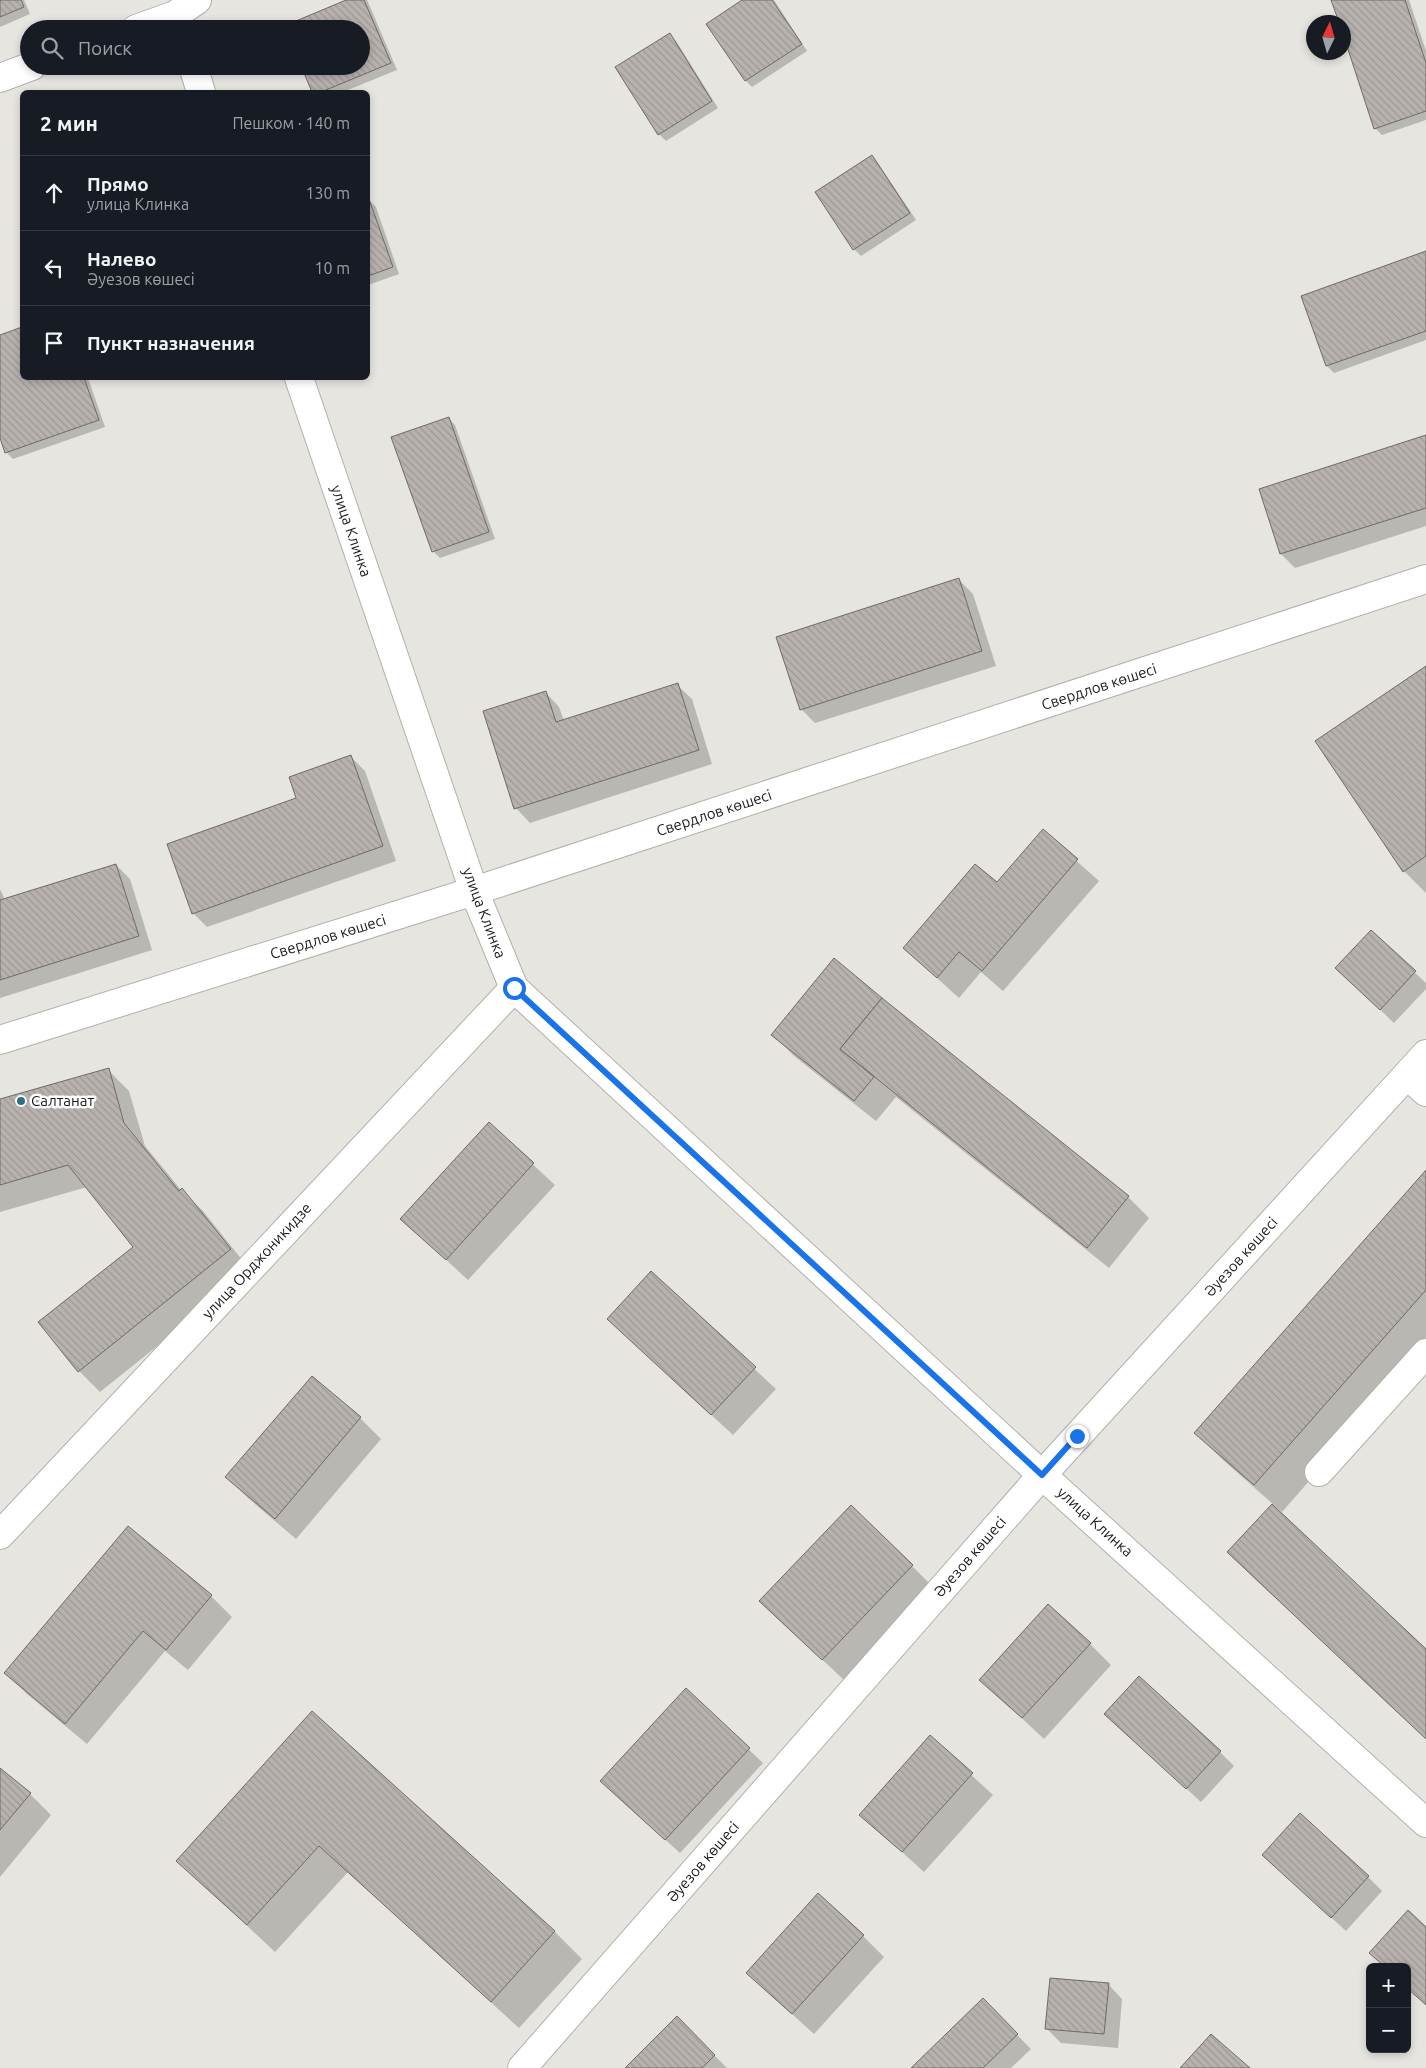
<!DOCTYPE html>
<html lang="ru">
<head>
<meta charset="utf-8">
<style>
  :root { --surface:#171b24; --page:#242831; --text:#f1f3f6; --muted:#9ea1a6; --line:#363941 }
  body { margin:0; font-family:Ubuntu,sans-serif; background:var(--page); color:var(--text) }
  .controls { position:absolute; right:15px; bottom:15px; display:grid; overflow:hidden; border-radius:8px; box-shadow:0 2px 8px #0003 }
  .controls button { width:45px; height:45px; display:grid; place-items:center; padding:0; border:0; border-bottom:1px solid var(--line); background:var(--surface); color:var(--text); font:25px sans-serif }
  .compass { position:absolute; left:1306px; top:15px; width:45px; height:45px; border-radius:50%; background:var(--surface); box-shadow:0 2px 8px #0003; rotate:5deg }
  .stop { position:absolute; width:15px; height:15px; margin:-11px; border:4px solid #1a73e8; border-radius:50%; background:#fff }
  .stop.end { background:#1a73e8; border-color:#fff; box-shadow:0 1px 5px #0008 }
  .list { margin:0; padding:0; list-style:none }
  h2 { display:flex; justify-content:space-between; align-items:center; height:65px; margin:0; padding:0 20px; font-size:21px }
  h2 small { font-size:16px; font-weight:400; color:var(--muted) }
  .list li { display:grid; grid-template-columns:32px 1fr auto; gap:15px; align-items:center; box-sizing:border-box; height:75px; padding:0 20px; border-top:1px solid var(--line) }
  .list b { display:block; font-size:19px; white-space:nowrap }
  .list p { margin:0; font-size:16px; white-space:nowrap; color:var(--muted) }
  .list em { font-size:16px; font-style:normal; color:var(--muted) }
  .icon { flex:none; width:28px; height:28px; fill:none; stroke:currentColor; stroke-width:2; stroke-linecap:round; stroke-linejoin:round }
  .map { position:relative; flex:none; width:1426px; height:2068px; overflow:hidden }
  .search { position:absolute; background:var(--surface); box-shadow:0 2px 8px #0003; left:20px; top:20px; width:350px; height:55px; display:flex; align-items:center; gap:12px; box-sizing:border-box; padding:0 18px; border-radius:28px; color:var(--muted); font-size:19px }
  .panel { position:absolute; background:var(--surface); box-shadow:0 2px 8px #0003; left:20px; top:90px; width:350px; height:290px; border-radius:8px }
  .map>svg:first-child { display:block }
  .shadow { fill:#0003 }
  .building { fill:url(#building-back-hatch); stroke:#6f6a67 }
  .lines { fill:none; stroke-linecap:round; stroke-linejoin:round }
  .minor-casing { stroke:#b2b0ab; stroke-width:30 }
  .minor { stroke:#fff; stroke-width:28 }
  .route { stroke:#1a73e8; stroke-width:6 }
  .poi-dot { fill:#2e6e82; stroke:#fff; stroke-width:2 }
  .labels { text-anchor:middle; stroke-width:5; stroke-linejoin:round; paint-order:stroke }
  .street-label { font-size:15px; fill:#181816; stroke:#fff }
  .poi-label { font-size:15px; fill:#181816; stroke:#fff; text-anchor:start }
</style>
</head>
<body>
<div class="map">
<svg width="1426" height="2068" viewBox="0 0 1426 2068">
  <defs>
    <pattern id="building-back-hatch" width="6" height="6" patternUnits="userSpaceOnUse" patternTransform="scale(1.25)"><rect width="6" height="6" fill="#b8b2af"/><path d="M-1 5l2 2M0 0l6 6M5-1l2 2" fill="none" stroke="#9d9896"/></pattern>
  </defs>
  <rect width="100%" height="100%" fill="#e7e5df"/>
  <g class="shadow">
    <path d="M0 0H24L30 14 0 27Z"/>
    <path d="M349 0H367L368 2 397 70 343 92H314L302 66H361V29Z"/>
    <path d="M744 0H774L807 51 752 87 746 81Z"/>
    <path d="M1332 0H1409L1426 51V120L1382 135 1375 128 1344 33V22H1340Z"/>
    <path d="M669 35 676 41 718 108 666 141 659 134Z"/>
    <path d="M871 156 878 163 916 220 861 256 854 249 817 192Z"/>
    <path d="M369 200 376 207 399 274 368 285V201Z"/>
    <path d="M1426 253V340L1334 373 1327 366 1302 297Z"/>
    <path d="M22 329V378H88L105 427 13 459 6 452 0 435V337Z"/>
    <path d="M448 418 455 425 495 539 440 558 433 551Z"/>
    <path d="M1426 436V526L1295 568 1281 554 1260 490Z"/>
    <path d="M959 580 973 594 996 666 815 723 801 709Z"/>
    <path d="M1426 668V893L1404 871Z"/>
    <path d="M677 685 692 699 712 764 530 823 516 808 545 692 559 707 564 721Z"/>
    <path d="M350 756 365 771 396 861 207 927 193 913 298 799Z"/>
    <path d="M1043 831 1099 881 1003 991 981 972 959 998 904 948 997 884Z"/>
    <path d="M116 865 130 879 152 950 0 998V889L5 900Z"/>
    <path d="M1371 932 1426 983V989L1394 1023 1351 982Z"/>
    <path d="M834 960 1128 1197 1149 1218 1109 1268 896 1097 876 1121 794 1056 773 1035Z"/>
    <path d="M108 1070 129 1091 145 1146 181 1190 203 1211 251 1271 100 1392 79 1371 135 1247 87 1187 0 1212V1100Z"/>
    <path d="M489 1124 555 1185 468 1280 402 1219Z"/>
    <path d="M1426 1172V1348L1282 1512 1223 1460 1196 1433Z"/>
    <path d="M651 1273 776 1389 733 1435 630 1340Z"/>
    <path d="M312 1377 360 1418 381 1439 296 1539 248 1498 227 1477Z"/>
    <path d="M1228 1552 1426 1650V1739L1256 1580Z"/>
    <path d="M912 1566 933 1587 844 1680 782 1622Z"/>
    <path d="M211 1596 232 1617 188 1670 165 1651 87 1744 27 1694 6 1673Z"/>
    <path d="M1090 1644 1111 1665 1044 1739 981 1680Z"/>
    <path d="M686 1690 763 1763 680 1853 616 1795Z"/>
    <path d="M312 1712 555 1932 582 1959 519 2028 348 1872 275 1952 177 1860Z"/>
    <path d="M1105 1714 1220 1752 1234 1766 1201 1802Z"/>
    <path d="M930 1737 993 1795 924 1872 861 1815Z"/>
    <path d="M0 1769 30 1794 51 1815 0 1877Z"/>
    <path d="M1278 1869 1368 1877 1382 1891 1346 1931Z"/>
    <path d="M863 1936 884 1957 814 2034 747 1973Z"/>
    <path d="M1108 1984 1122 1999 1118 2048 1061 2043 1046 2028Z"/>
    <path d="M983 2000 1031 2049 1011 2068H913Z"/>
    <path d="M677 2018 727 2068H626Z"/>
  </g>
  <g class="building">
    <path d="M0 0H21L24 7 0 17Z"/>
    <path d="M346 0H364L391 63 321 92H312L301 66H361V29H285L284 26Z"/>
    <path d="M742 0H772L802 44 745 81 706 24Z"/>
    <path d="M1331 0H1405L1426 63V111L1374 129 1344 37V22H1339Z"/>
    <path d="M670 33 712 101 658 135 615 67Z"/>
    <path d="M872 155 910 213 853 250 815 192Z"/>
    <path d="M368 199H369L393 267 368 276Z"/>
    <path d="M1426 251V331L1326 366 1301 296Z"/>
    <path d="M22 327V378H84L99 420 5 453 0 438V335Z"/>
    <path d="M449 417 489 532 432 552 391 437Z"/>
    <path d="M1426 435V508L1280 554 1259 489Z"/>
    <path d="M959 578 982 651 800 710 776 637Z"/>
    <path d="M1426 666V856L1403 872 1315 741Z"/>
    <path d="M678 683 699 750 514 809 483 711 546 691 556 722Z"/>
    <path d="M351 755 383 846 192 914 167 844 296 798 289 777Z"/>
    <path d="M1043 829 1078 859 982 971 959 952 937 978 903 948 975 864 997 882Z"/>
    <path d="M116 864 139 936 0 980V900Z"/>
    <path d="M1371 930 1416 971 1380 1010 1335 968Z"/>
    <path d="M834 958 882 998 840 1049 874 1077 854 1101 771 1035Z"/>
    <path d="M882 998 1129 1196 1087 1248 840 1049Z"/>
    <path d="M109 1068 124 1123 179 1191 182 1188 231 1249 78 1372 38 1322 133 1247 68 1165 0 1185V1099Z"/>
    <path d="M489 1122 534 1163 446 1260 400 1219Z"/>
    <path d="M1426 1170V1290L1254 1485 1194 1433Z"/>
    <path d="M651 1271 756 1367 711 1415 607 1319Z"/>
    <path d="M312 1376 361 1417 275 1519 225 1477Z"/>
    <path d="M1272 1504 1426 1649V1739L1227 1552Z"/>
    <path d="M851 1505 913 1565 822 1660 759 1601Z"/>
    <path d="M128 1526 212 1595 166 1650 143 1631 65 1724 4 1673Z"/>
    <path d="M1048 1604 1091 1643 1022 1718 979 1680Z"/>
    <path d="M1139 1676 1221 1751 1186 1789 1104 1714Z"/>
    <path d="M686 1688 750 1748 665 1840 600 1781Z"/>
    <path d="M312 1711 555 1931 491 2002 319 1846 247 1925 176 1861Z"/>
    <path d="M930 1735 973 1773 902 1852 859 1815Z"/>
    <path d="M0 1768 31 1793 0 1830Z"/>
    <path d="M1300 1813 1369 1876 1331 1918 1262 1855Z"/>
    <path d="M818 1893 864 1935 792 2014 746 1973Z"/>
    <path d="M1408 1910 1426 1927V2005L1407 1988V1967H1385L1369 1953Z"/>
    <path d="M1050 1978 1109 1983 1104 2034 1045 2029Z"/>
    <path d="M983 1998 1018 2034 983 2068H911Z"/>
    <path d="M677 2016 715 2055 702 2068H625Z"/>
    <path d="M1211 2034 1250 2068H1180Z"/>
  </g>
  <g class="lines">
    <g class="minor-casing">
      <g id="minor">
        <path d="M136 29 175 15 197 0"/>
        <path d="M193 66 201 92"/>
        <path d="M0 78 32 66"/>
        <path d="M299 378 474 891 514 988 1042 1475 1426 1823"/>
        <path d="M0 1040 474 891 1426 579"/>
        <path d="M1407 1075 1426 1092"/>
        <path d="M1319 1472 1426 1353"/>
        <path d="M0 1535 514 988"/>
        <path d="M522 2068 1042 1475 1426 1054"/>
      </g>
    </g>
    <use href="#minor" class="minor"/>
  </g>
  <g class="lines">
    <path class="route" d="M514 988 1042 1475 1077 1436"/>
  </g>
  <circle class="poi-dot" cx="21" cy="1101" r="5"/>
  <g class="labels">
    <g class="street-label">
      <text transform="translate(351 531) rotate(71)" y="5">улица Клинка</text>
      <text transform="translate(1099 687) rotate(-18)" y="5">Свердлов көшесі</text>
      <text transform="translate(714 813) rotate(-18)" y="5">Свердлов көшесі</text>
      <text transform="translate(484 913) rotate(69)" y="5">улица Клинка</text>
      <text transform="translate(328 937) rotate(-17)" y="5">Свердлов көшесі</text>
      <text transform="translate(1241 1257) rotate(-48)" y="5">Әуезов көшесі</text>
      <text transform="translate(257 1261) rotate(-47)" y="5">улица Орджоникидзе</text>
      <text transform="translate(1095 1522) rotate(42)" y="5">улица Клинка</text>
      <text transform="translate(970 1557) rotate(-49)" y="5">Әуезов көшесі</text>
      <text transform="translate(703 1862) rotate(-49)" y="5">Әуезов көшесі</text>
    </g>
    <g class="poi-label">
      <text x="31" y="1106">Салтанат</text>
    </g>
  </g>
</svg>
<div class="controls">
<button>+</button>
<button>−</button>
</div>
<svg class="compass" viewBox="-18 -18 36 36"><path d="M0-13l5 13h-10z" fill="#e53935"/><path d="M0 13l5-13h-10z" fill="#9ea1a6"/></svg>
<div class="stop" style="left:514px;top:988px"></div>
<div class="stop end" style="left:1077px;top:1436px"></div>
<div class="search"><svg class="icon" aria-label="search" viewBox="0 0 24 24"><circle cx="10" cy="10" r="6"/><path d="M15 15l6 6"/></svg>Поиск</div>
<section class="panel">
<h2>2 мин<small>Пешком · 140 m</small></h2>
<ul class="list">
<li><svg class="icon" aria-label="ahead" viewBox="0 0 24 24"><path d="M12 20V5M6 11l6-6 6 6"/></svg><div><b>Прямо</b><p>улица Клинка</p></div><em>130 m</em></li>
<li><svg class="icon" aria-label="left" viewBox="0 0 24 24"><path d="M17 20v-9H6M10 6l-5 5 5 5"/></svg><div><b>Налево</b><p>Әуезов көшесі</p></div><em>10 m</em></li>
<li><svg class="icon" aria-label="arrive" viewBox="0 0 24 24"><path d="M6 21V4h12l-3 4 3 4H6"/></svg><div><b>Пункт назначения</b></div></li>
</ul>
</section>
</div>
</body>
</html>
